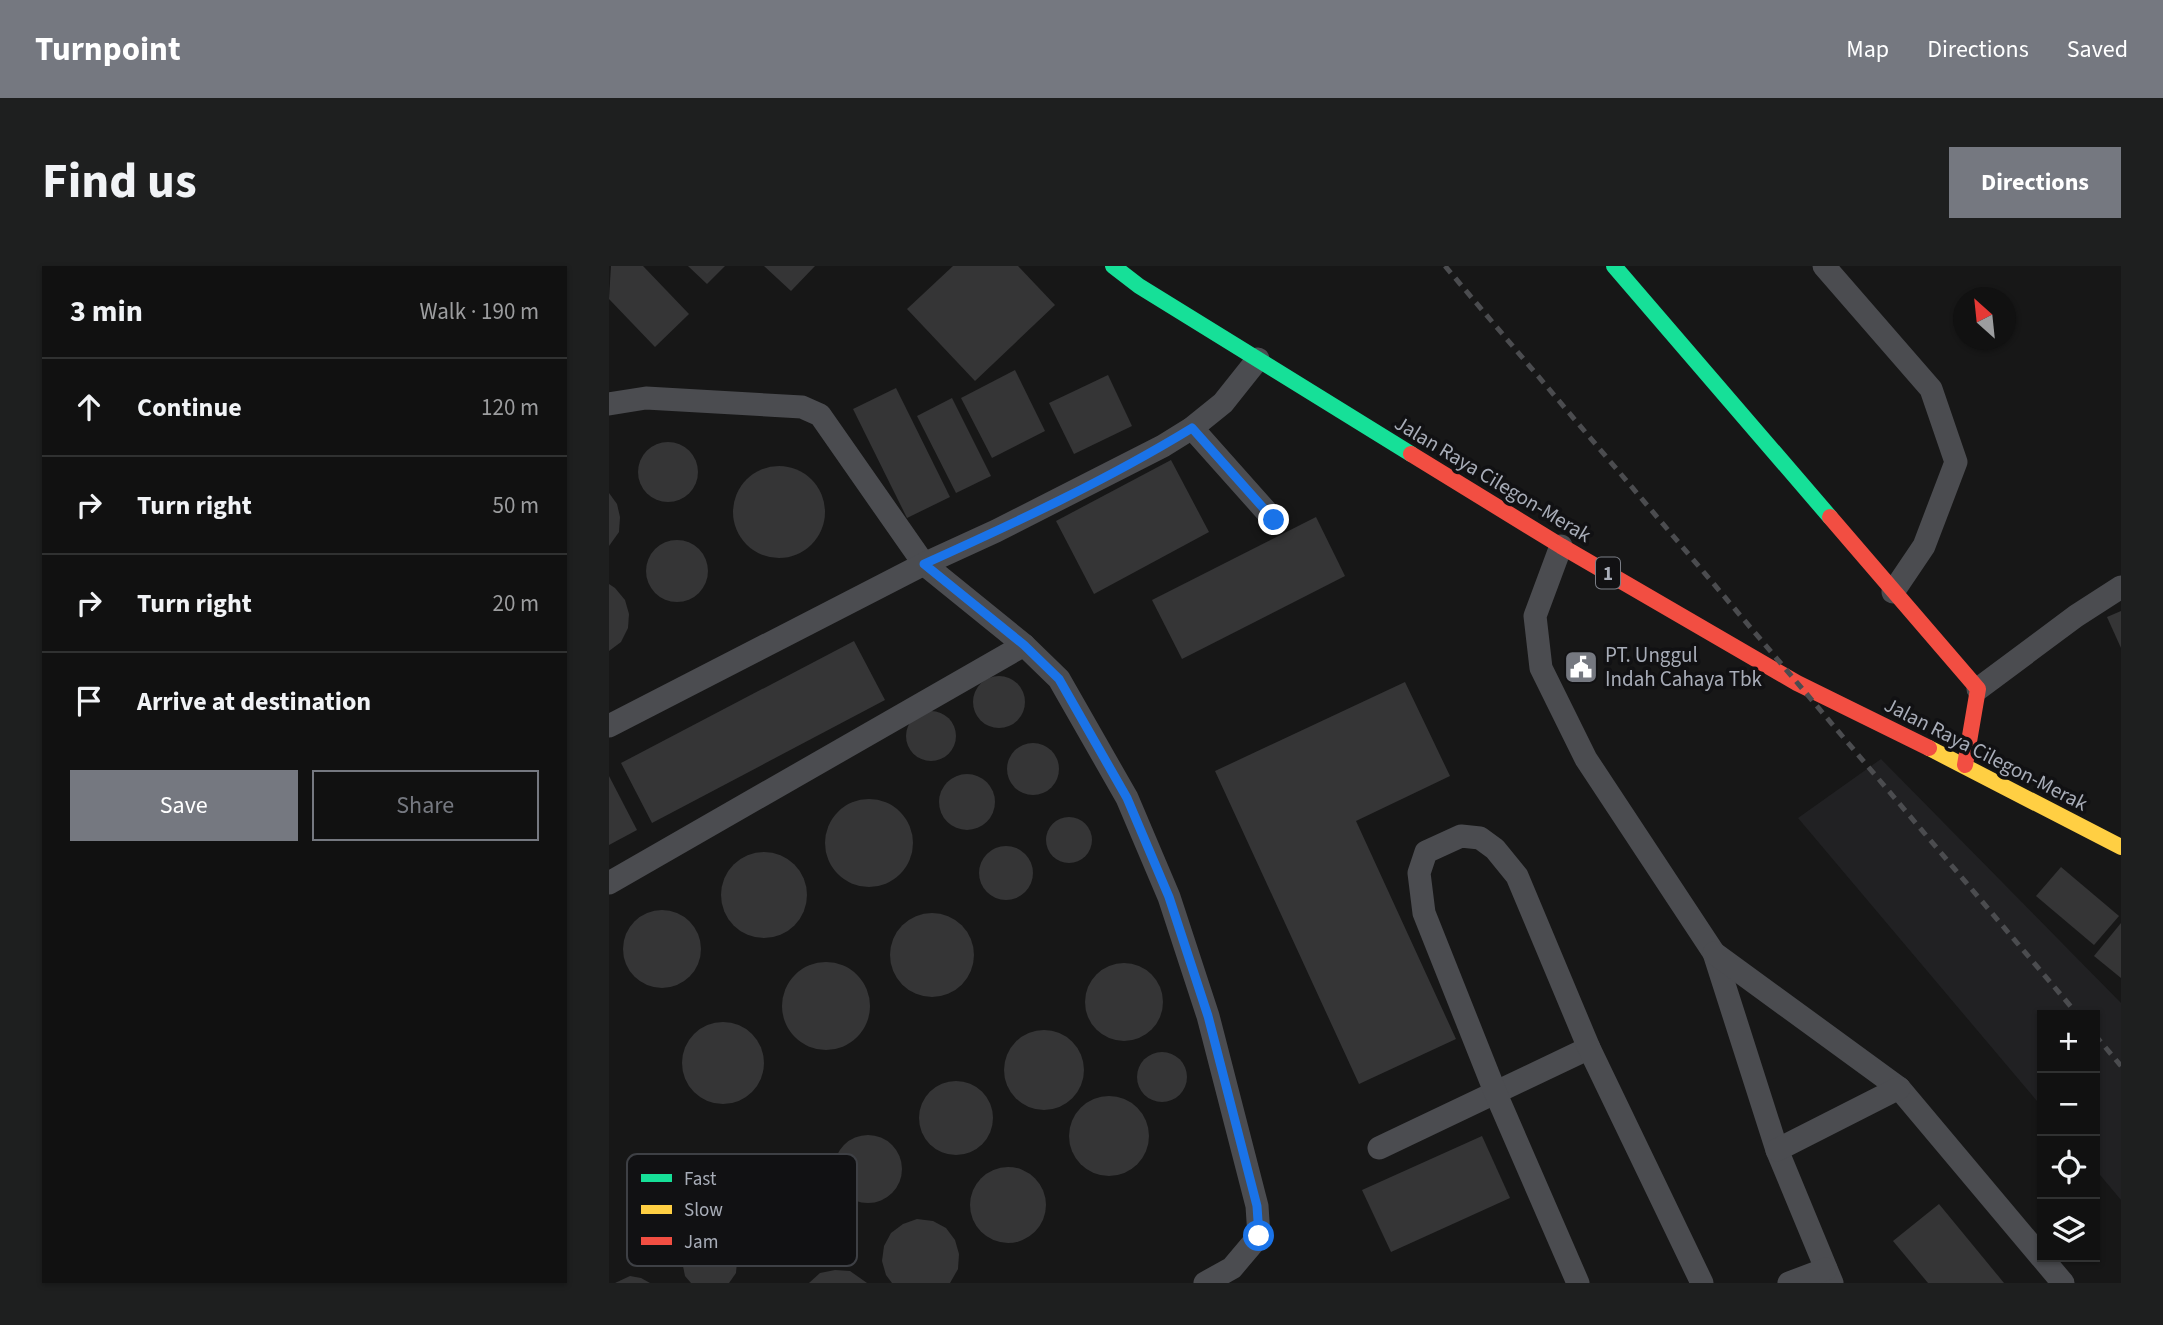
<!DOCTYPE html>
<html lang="en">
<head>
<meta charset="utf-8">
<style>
  :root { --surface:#111; --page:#1e1f1f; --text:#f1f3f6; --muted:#9c9d9f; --line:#303131; --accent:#757880 }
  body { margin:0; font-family:"Source Sans 3",sans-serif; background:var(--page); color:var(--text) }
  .controls { position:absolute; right:21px; bottom:21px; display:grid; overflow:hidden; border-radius:0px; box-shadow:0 2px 5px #0004 }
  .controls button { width:63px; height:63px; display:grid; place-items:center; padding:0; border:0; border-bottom:2px solid var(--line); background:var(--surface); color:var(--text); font:35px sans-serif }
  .compass { position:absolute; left:1344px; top:21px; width:63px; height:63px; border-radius:50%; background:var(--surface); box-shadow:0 2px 5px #0004; rotate:333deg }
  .stop { position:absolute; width:21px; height:21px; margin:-16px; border:5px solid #1a73e8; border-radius:50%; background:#fff }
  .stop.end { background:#1a73e8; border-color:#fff; box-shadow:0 2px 7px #0008 }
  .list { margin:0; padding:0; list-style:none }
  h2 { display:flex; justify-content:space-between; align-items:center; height:91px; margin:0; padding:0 28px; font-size:30px }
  h2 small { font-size:23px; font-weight:400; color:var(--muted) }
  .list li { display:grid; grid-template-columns:46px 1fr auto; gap:21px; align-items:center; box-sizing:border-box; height:98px; padding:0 28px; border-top:2px solid var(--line) }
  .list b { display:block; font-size:26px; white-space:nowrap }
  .list em { font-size:23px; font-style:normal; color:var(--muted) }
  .actions { display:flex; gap:14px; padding:21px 28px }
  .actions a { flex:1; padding:16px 0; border:2px solid var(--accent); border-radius:0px; text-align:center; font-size:24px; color:var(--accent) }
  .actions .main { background:var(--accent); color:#fff }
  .icon { flex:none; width:38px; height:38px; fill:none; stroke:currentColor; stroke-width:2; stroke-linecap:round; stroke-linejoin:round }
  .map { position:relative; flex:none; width:1512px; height:1017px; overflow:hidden; border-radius:0px }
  header { display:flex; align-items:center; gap:42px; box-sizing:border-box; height:98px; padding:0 35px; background:var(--accent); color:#fff }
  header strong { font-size:33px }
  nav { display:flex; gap:38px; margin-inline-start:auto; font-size:24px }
  .intro { display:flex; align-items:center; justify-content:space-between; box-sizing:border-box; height:168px; padding:0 42px }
  h1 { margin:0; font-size:49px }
  .button { padding:18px 32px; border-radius:0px; background:var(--accent); color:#fff; font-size:24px; font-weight:700 }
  main { display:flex; gap:42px; padding:0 42px }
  aside { flex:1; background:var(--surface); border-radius:0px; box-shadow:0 2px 5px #0004 }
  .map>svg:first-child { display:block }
  .built { fill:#212123 }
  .building { fill:#353536 }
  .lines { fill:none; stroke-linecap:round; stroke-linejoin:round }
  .lane { stroke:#4b4c50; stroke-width:23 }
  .fast { stroke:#16e098; stroke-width:16 }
  .slow { stroke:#ffcf43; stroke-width:16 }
  .jam { stroke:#f24e42; stroke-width:16 }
  .rail { stroke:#4b4c4f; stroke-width:5; stroke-dasharray:9 7; stroke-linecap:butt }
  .route { stroke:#1a73e8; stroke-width:9 }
  .labels { text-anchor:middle; stroke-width:7; stroke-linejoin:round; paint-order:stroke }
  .shield { fill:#111113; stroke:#7b7e86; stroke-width:2 }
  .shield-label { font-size:19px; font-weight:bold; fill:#a8adb8 }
  .street-label { font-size:21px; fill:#a8adb8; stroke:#111113 }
  .poi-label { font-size:21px; fill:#a8adb8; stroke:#111113; text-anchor:start }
  .key { fill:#111113; stroke:#3e4045; stroke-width:2 }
  .key-label { font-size:19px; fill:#a8adb8 }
</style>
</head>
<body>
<header>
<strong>Turnpoint</strong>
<nav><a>Map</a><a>Directions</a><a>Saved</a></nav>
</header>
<div class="intro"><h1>Find us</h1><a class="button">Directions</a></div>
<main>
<aside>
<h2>3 min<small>Walk · 190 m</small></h2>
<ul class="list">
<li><svg class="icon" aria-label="ahead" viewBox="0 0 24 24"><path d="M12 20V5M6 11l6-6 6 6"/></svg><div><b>Continue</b></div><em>120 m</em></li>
<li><svg class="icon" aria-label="right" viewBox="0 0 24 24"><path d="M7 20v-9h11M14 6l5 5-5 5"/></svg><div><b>Turn right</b></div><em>50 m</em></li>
<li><svg class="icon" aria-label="right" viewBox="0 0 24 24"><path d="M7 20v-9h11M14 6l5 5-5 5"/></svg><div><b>Turn right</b></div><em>20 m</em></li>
<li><svg class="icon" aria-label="arrive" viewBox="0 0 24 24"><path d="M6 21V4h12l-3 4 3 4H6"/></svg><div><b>Arrive at destination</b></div></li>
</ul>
<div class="actions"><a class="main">Save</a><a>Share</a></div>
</aside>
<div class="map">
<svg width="1512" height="1017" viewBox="0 0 1512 1017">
  <rect width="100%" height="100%" fill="#171717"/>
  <path class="built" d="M1272 493 1512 737V934L1486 903V749H1433V841L1189 552Z"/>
  <g class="building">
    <path d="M2 0H34L80 48 46 81 0 33Z"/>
    <path d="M79 0H116L98 18Z"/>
    <path d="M155 0H206L182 25Z"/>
    <path d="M344 0H409L446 39 366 115 298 43Z"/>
    <path d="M406 104 436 165 383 192 352 132Z"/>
    <path d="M499 109 523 160 465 188 440 137Z"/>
    <path d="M287 122 341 231 298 252 244 143Z"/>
    <path d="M343 132 382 210 347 227 308 150Z"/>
    <circle cx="59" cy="206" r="30"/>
    <path d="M562 194 600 266 485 328 447 255Z"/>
    <circle cx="170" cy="246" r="46"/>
    <path d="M0 227 8 238 11 251 10 266 0 280Z"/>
    <path d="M707 251 736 310 573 393 543 334Z"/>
    <circle cx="68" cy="305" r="31"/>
    <path d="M0 318 6 322 16 334 20 348 19 362 12 376 0 385Z"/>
    <path d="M1512 345V382L1498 351Z"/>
    <path d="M245 375 276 434 43 557 12 497Z"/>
    <circle cx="390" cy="436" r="26"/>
    <path d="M796 416 841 510 747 555 847 773 750 818 606 505Z"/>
    <circle cx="322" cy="470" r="25"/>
    <circle cx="424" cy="503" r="26"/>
    <circle cx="358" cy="536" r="28"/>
    <path d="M0 510 28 564 0 579Z"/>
    <circle cx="260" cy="577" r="44"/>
    <circle cx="460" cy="574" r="23"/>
    <circle cx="397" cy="607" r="27"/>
    <circle cx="155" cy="629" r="43"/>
    <path d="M1452 601 1510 650 1485 679 1427 630Z"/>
    <circle cx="53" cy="683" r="39"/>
    <circle cx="323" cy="689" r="42"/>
    <path d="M1512 657V712L1485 690Z"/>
    <circle cx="217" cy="740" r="44"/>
    <circle cx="515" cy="736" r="39"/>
    <circle cx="114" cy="797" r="41"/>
    <circle cx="435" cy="804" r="40"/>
    <circle cx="553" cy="811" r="25"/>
    <circle cx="347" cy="852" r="37"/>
    <circle cx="500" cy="870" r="40"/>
    <circle cx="259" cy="903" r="34"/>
    <path d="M873 870 901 932 782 986 753 924Z"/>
    <circle cx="399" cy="939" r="38"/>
    <path d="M1330 938 1395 1017H1319L1284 975Z"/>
    <path d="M308 953 324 955 337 962 346 974 350 988 349 1003 341 1017H283L277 1009 273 995 275 980 282 967 294 958Z"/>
    <path d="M100 971 110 973 119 978 126 986 128 996 127 1007 120 1017H82L76 1010 74 1000 81 980Z"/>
    <path d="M226 1004 241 1005 258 1017H200L211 1007Z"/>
    <path d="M21 1010 32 1012 41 1017H6Z"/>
  </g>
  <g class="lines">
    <g class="lane">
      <path d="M1215 0 1322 123 1347 196 1315 280 1284 326"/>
      <path d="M0 138 37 132 193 141 211 149 315 298 415 379 450 413 518 532 560 631 599 750 648 940 650 970 623 1002 596 1017"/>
      <path d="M583 162 665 254"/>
      <path d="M952 280 926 350 932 402 977 493 1105 687 1168 884 1223 1017"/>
      <path d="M1369 423 1467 350 1512 321"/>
      <path d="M0 460 315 298 387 265 554 180 583 162 614 137 649 93"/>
      <path d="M0 617 415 379"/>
      <path d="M1105 687 1290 822 1454 1017"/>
      <path d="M770 882 980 782"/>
      <path d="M1168 884 1290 822"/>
      <path d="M969 1017 887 828 815 647 810 607 817 586 852 570 871 572 886 583 908 610 980 782 1093 1017"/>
      <path d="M1180 1017 1217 1003"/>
    </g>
    <g class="fast">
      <path d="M504 0 530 20 802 188"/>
      <path d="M1005 0 1221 251"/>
    </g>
    <path class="slow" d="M1320 482 1512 581"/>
    <g class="jam">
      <path d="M802 188 952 280 1188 417 1320 482"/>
      <path d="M1221 251 1369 423 1356 499"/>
    </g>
    <g class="rail">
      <path d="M836 0 1469 749"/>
      <path d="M1486 769 1512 800"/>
    </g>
  </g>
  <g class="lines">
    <path class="route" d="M650 970 648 940 599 750 560 631 518 532 450 413 415 379 315 298C406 257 498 214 583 162L665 254"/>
  </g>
  <defs>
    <g id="civic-square" transform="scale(1.75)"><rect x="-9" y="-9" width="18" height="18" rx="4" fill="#757880" stroke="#111113"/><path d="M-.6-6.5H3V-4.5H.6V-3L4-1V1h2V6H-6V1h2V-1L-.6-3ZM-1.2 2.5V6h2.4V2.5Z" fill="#fff"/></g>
  </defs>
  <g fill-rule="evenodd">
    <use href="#civic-square" x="972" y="401"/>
  </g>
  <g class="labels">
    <rect class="shield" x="987" y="291.5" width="24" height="31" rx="5"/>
    <g class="shield-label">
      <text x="999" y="314">1</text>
    </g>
    <g class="street-label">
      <text transform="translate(884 213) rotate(31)" y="7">Jalan Raya Cilegon-Merak</text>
      <text transform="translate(1377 488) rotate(27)" y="7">Jalan Raya Cilegon-Merak</text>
    </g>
    <g class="poi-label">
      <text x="996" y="396">PT. Unggul<tspan x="996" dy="24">Indah Cahaya Tbk</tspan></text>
    </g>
  </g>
  <rect x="18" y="888" width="230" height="112" rx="10" class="key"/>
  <rect x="32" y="908" width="31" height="8" fill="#16e098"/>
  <rect x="32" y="939" width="31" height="9" fill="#ffcf43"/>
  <rect x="32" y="971" width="31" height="8" fill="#f24e42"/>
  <g class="key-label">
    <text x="75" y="919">Fast</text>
    <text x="75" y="950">Slow</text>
    <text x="75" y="982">Jam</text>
  </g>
</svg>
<div class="controls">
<button>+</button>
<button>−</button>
<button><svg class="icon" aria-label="locate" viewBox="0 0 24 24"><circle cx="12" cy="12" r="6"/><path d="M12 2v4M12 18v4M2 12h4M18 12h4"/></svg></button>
<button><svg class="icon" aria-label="layers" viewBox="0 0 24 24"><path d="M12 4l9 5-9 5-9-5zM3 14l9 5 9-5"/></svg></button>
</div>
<svg class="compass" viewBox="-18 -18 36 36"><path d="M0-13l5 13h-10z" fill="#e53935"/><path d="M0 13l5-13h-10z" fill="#9c9d9f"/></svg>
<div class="stop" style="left:650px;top:970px"></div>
<div class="stop end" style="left:665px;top:254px"></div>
</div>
</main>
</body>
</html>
